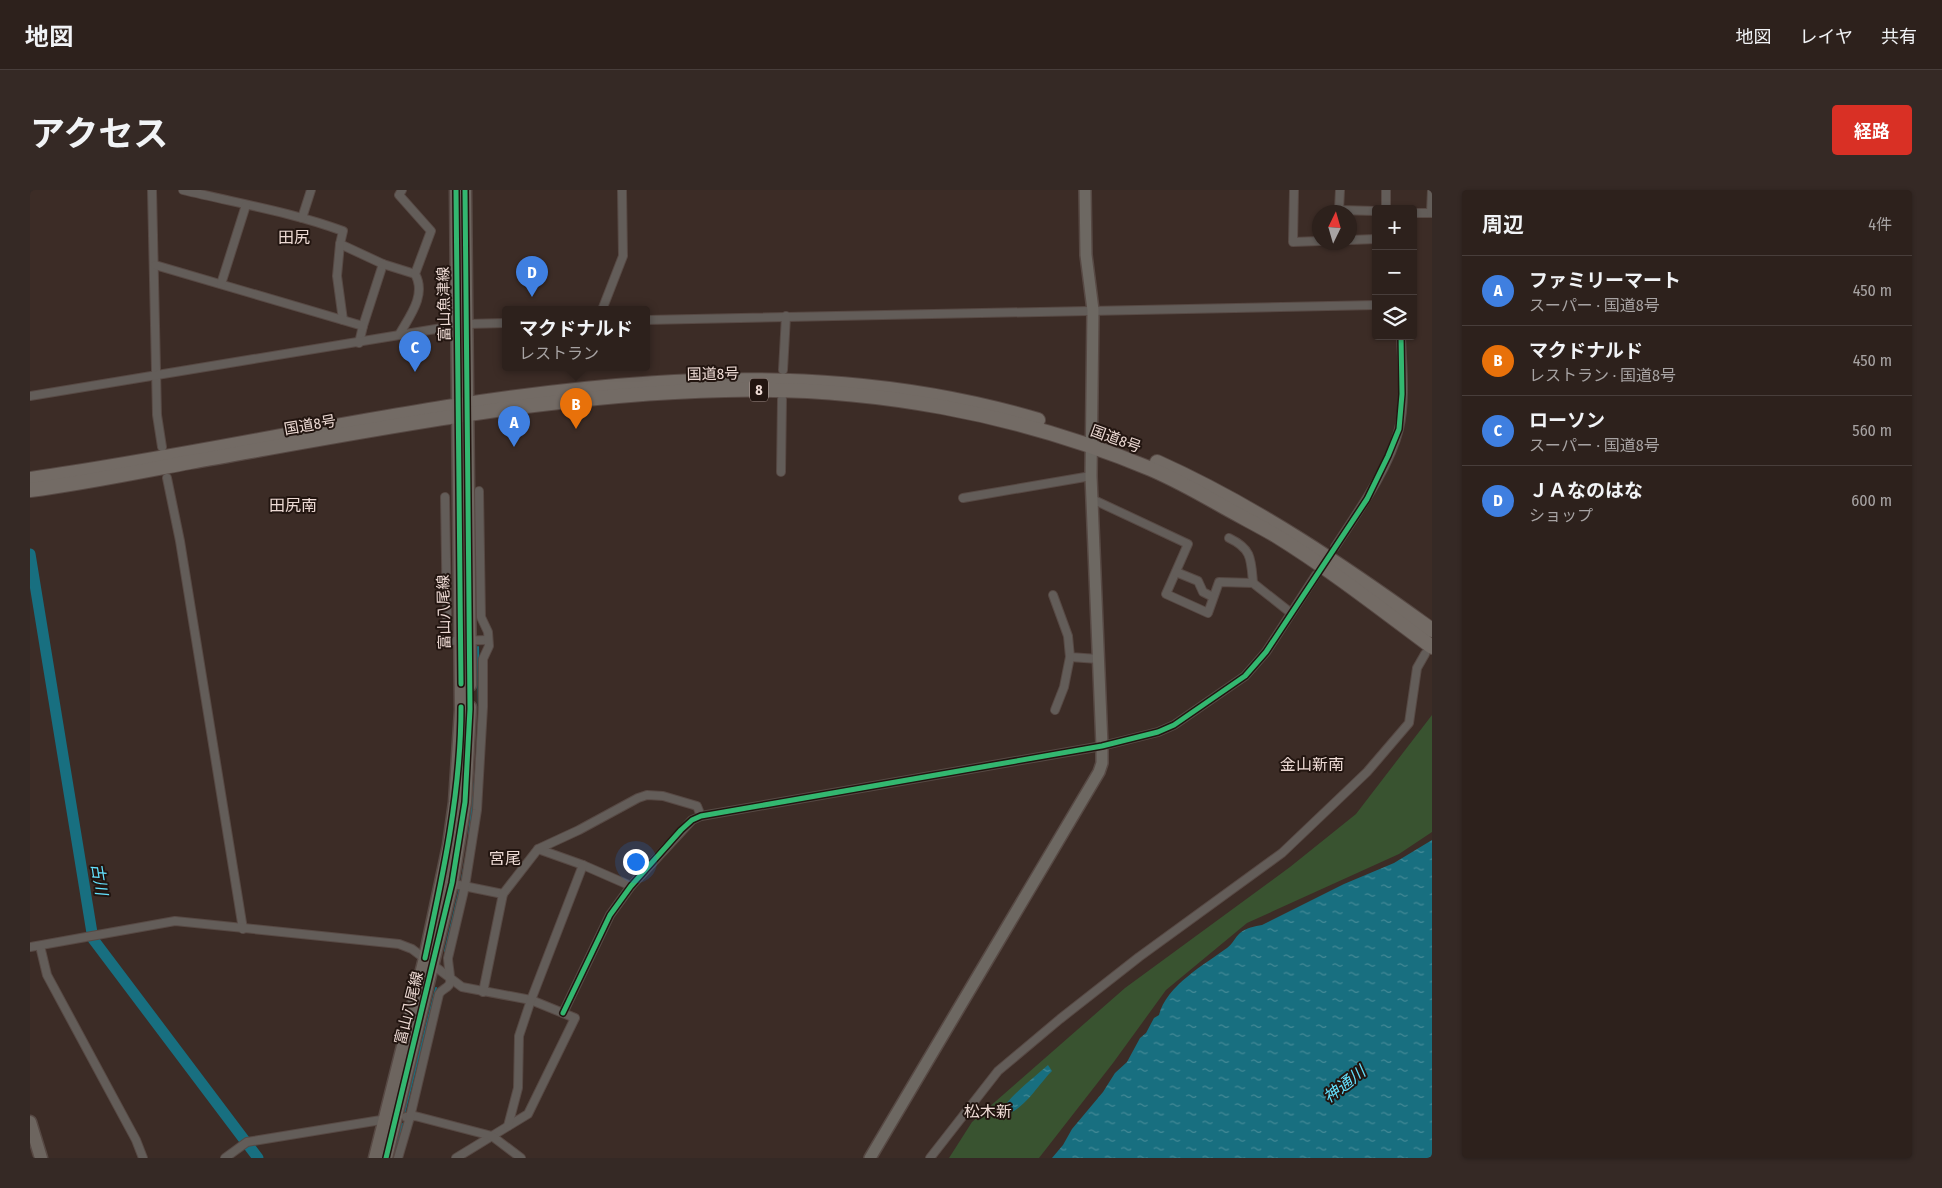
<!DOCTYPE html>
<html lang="ja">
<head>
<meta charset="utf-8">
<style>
  :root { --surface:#2d211c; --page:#352925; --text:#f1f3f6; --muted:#a7a3a3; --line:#483e3b; --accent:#d93025 }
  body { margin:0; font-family:"Fira Sans Condensed","Noto Sans JP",sans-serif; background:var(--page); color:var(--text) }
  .controls { position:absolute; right:15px; top:15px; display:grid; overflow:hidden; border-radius:5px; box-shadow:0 1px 4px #0004 }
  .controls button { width:45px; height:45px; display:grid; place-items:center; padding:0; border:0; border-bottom:1px solid var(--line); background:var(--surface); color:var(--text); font:25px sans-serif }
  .compass { position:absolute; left:1282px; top:15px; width:45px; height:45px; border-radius:50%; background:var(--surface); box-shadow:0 1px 4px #0004; rotate:5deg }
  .you { position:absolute; left:605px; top:671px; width:18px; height:18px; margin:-12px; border:4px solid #fff; border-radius:50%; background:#1a73e8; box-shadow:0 0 0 8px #1a73e833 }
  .badge { display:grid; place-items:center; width:32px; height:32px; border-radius:50%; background:var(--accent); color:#fff; font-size:16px; font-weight:700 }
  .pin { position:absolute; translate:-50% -41px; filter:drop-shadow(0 1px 2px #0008) }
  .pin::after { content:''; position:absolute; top:26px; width:18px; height:15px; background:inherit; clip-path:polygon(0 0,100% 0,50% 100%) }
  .popup { position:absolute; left:472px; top:116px; width:148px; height:65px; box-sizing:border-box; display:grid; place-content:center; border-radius:5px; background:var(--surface); filter:drop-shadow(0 1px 4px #0005); font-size:16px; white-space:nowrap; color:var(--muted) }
  .popup b { font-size:19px; color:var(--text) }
  .popup::after { content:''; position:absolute; left:50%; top:100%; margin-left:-10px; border:10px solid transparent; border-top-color:var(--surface) }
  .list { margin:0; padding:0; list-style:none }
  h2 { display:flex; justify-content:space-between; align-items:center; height:65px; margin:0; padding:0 20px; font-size:21px }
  h2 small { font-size:16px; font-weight:400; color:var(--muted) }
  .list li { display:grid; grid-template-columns:32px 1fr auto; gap:15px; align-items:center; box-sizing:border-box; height:70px; padding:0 20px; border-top:1px solid var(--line) }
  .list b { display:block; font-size:19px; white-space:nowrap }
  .list p { margin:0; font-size:16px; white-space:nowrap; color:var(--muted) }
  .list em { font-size:16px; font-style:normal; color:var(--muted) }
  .icon { flex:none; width:28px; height:28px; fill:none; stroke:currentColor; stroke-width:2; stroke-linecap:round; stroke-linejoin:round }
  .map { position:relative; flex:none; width:1402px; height:968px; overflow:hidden; border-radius:5px }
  header { display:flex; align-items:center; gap:30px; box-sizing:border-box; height:70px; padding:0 25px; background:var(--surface); border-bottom:1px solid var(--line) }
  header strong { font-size:24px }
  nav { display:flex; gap:28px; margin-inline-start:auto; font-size:18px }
  .intro { display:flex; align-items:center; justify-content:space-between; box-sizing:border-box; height:120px; padding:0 30px }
  h1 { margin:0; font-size:35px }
  .button { padding:12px 22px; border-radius:5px; background:var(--accent); color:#fff; font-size:18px; font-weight:700 }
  main { display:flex; gap:30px; padding:0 30px }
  aside { flex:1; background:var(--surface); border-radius:5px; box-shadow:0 1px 4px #0004 }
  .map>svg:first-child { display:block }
  .grass { fill:#395330 }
  .water { fill:url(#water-ripples) }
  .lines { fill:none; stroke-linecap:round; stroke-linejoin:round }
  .stream { stroke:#186f80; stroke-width:2 }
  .river { stroke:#186f80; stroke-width:11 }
  .street-casing { stroke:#574944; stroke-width:10 }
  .secondary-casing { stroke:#574944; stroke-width:14 }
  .primary-casing { stroke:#574944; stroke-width:15 }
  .highway-casing { stroke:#574944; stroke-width:16 }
  .street { stroke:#635d59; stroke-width:8 }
  .secondary { stroke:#6d6862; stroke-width:11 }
  .primary { stroke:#6d655f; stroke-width:12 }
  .highway { stroke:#736b65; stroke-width:14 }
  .cycleway-casing { stroke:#221510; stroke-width:8 }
  .cycleway { stroke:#33b770; stroke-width:5 }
  .labels { text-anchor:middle; stroke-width:4; stroke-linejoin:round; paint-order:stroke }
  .shield { fill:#221510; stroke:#b09f99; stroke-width:1 }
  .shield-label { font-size:14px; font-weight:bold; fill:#eddad4 }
  .street-label { font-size:15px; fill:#eddad4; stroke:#221510 }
  .neighbourhood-label { font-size:16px; fill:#eddad4; stroke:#221510 }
  .water-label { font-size:16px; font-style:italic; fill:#64e2ff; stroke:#221510 }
</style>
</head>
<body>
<header>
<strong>地図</strong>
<nav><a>地図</a><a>レイヤ</a><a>共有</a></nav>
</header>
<div class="intro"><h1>アクセス</h1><a class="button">経路</a></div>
<main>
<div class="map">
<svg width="1402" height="968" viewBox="0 0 1402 968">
  <defs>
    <pattern id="water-ripples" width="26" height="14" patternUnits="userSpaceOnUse" patternTransform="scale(1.25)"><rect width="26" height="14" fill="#186f80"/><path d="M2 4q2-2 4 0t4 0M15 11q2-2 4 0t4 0" fill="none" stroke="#458a97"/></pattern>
  </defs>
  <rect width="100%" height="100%" fill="#3c2c26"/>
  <path class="grass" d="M1402 525V642L1369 664 1217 733 1136 800 1083 873 1009 968H919L942 932 1095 798 1260 677 1326 624Z"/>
  <g class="water">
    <path d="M1402 650V968H1022L1033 955 1042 939 1073 902 1085 883 1097 872 1110 848 1116 843 1124 828 1129 825C1136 796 1175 774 1197 758 1203 754 1205 747 1210 743 1216 738 1225 736 1232 735L1314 694 1364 673Z"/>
    <path d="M1018 875 1022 881C1010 892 990 927 971 924 971 913 1008 884 1018 875Z"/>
  </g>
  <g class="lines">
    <g class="stream">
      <path d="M448 457 449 525"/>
      <path d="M439 645 446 580"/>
      <path d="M431 694 437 662"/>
      <path d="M415 761 430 698"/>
      <path d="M374 924 406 798"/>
      <path d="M364 968 372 934"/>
    </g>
    <path class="river" d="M0 364 63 749 228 968"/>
    <g class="street-casing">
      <g id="street">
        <path d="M122 0 127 225 132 257"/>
        <path d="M153 0C206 13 262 22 313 41L310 54 353 74 333 136 329 153"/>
        <path d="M1264 0 1263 52 1290 51"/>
        <path d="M1310 0 1309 20 1346 21"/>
        <path d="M1356 19V0"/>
        <path d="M1383 23H1402"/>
        <path d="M1401 23 1402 0"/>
        <path d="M272 28 281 0"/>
        <path d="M1320 50 1346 49"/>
        <path d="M310 54 307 86 313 130"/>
        <path d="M353 74 385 84"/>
        <path d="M125 75 333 136"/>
        <path d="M191 94 216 15"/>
        <path d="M572 120 593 66 592 0"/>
        <path d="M616 130 1346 115"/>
        <path d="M369 145C379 127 397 105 385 84L401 41 369 5 372 0"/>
        <path d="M753 180 756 126"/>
        <path d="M0 206 436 134 476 133"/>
        <path d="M751 282 752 209"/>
        <path d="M137 288 150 351 213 739"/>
        <path d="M415 307 417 430 414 448 418 451 458 450"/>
        <path d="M933 308 1061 286"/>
        <path d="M1062 309 1158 354 1136 404 1178 423 1189 392 1223 393 1261 423"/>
        <path d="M1199 348C1222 359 1221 369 1223 393"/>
        <path d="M1305 357C1327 323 1359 279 1369 239 1376 209 1372 176 1371 146"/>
        <path d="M1146 382 1168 391 1173 402 1183 407"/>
        <path d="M1023 405 1038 446 1040 467 1068 469"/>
        <path d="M1025 520 1034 497 1040 467"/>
        <path d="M508 659 553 675 601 696"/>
        <path d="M419 693 473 704 508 659 549 640 608 608 617 605 633 606 667 616 671 626"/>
        <path d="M10 756 17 785 106 950 113 968"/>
        <path d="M0 757 145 731 369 754 382 759 432 797 501 810 545 828 498 924 426 968"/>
        <path d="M453 802 473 704"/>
        <path d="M533 823 580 725 601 696 662 630 671 626 1072 556 1128 542 1144 535 1215 486 1236 462 1286 385"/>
        <path d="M376 927 385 926 462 946 491 968"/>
        <path d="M478 936 488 898 489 846 501 810 553 675"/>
        <path d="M195 968 217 952 357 929"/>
        <path d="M368 968 380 927 409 804C412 799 416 799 419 795 422 791 418 775 418 768L435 696 447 620 453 517V469L459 456 458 442 451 427 449 301"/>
        <path d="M900 968 968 881 1030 829 1109 767 1252 663 1337 582 1379 533 1387 478 1395 464"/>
      </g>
    </g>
    <g class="secondary-casing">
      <path id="secondary" d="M840 968 1069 582 1072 573V556L1061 286 1063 120 1056 65 1055 0"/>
    </g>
    <g class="primary-casing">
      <g id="primary">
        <path d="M435 0 440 495"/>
        <path d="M0 932 11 968"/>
        <path d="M345 968 395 768 419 655 425 612 431 520 426 0"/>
        <path d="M356 968 422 693 435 612 440 517"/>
      </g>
    </g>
    <g class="highway-casing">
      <g id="highway">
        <path d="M1127 272C1225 316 1315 377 1402 440"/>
        <path d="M0 289C332 242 674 131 1008 230"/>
        <path d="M0 300C54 293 107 282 160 272 337 241 516 204 695 200 840 196 987 223 1121 279 1144 289 1166 301 1187 313 1206 324 1226 334 1245 345 1300 379 1351 419 1402 457"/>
      </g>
    </g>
    <use href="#street" class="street"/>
    <use href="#secondary" class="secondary"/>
    <use href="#primary" class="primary"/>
    <use href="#highway" class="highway"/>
    <g class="cycleway-casing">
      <g id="cycleway">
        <path d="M426 0 431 494"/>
        <path d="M395 768C413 685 431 602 431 517"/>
        <path d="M533 823 580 725 601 696 651 640 662 630 671 626 1072 556 1128 542 1144 535 1215 486 1236 462 1337 309 1358 266 1369 239 1372 204 1371 146"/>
        <path d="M356 968 422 693 435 612 440 519 435 0"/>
      </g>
    </g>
    <use href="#cycleway" class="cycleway"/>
  </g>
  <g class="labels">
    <rect class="shield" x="720" y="188.5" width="18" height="23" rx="4"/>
    <g class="shield-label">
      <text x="729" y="205">8</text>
    </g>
    <g class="street-label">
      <text transform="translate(414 114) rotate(-91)" y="5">富山魚津線</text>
      <text transform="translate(683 184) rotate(-1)" y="5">国道8号</text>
      <text transform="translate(280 235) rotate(-10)" y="5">国道8号</text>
      <text transform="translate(1086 249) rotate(20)" y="5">国道8号</text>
      <text transform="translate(414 422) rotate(-91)" y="5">富山八尾線</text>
      <text transform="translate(379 818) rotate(-76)" y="5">富山八尾線</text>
    </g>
    <g class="neighbourhood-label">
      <text x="264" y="53">田尻</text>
      <text x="263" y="321">田尻南</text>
      <text x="1282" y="580">金山新南</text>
      <text x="475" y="674">宮尾</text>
      <text x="958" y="927">松木新</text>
    </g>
    <g class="water-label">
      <text transform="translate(70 689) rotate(81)" y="6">古川</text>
      <text transform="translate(1314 894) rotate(-38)" y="6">神通川</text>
    </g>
  </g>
</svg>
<div class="controls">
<button>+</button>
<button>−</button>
<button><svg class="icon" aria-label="layers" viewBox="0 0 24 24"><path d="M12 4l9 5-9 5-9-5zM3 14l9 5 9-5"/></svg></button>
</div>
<svg class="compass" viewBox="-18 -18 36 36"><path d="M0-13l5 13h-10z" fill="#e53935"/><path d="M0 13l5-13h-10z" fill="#a7a3a3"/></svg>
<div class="you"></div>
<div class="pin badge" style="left:484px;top:257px;background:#3f7fe0">A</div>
<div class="pin badge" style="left:546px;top:239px;background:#e8710a">B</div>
<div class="popup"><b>マクドナルド</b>レストラン</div>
<div class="pin badge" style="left:385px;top:182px;background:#3f7fe0">C</div>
<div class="pin badge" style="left:502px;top:107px;background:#3f7fe0">D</div>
</div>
<aside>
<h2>周辺<small>4件</small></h2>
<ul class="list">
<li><span class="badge" style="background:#3f7fe0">A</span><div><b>ファミリーマート</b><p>スーパー · 国道8号</p></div><em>450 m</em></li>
<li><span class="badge" style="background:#e8710a">B</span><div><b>マクドナルド</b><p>レストラン · 国道8号</p></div><em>450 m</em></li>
<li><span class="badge" style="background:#3f7fe0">C</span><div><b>ローソン</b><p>スーパー · 国道8号</p></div><em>560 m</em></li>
<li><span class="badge" style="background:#3f7fe0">D</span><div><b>ＪＡなのはな</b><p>ショップ</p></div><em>600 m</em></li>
</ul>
</aside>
</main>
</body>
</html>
